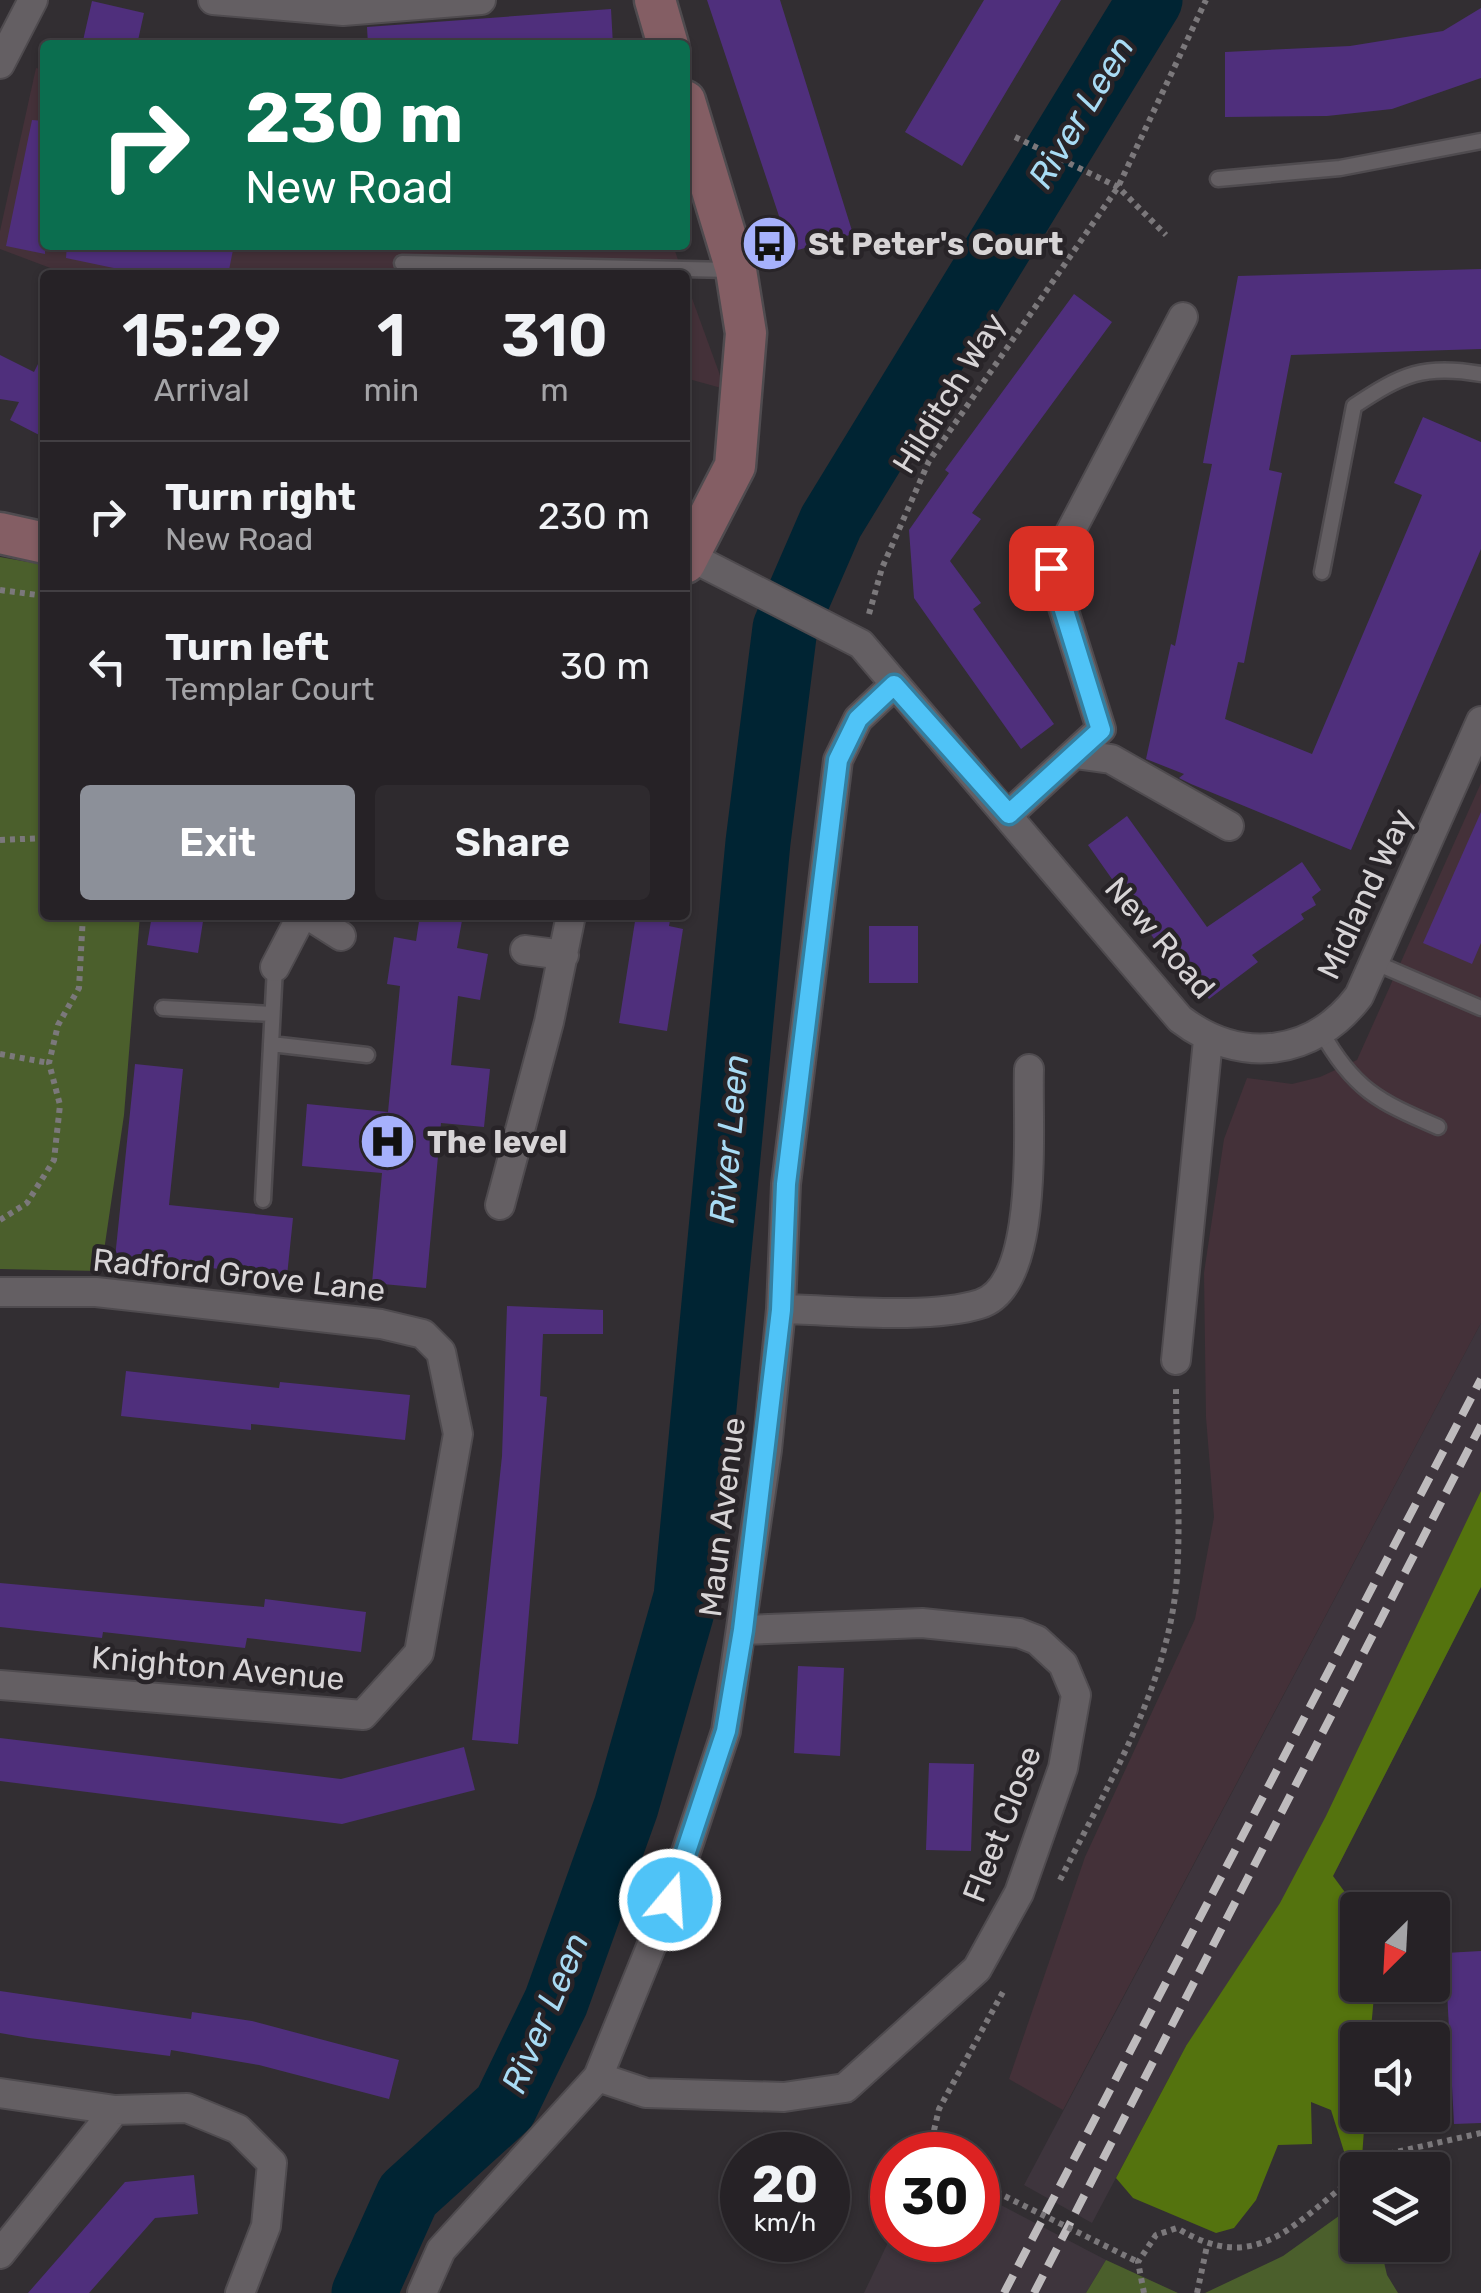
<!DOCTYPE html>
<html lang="en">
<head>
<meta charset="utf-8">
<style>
  :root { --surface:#262226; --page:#2e2a2e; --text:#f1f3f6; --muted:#a4a4a7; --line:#423f43; --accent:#8c9099 }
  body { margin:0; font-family:Rubik,sans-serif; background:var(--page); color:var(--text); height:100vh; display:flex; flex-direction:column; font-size:38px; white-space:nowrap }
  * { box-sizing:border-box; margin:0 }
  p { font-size:32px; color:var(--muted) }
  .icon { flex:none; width:55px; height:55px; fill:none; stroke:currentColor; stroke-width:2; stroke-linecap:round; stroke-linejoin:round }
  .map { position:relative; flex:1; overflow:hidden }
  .sheet { position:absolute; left:40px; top:270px; width:650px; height:650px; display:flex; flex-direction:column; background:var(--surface); border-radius:10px; box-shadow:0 2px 8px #0004,0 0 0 2px var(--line) }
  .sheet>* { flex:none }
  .banner { position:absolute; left:40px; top:40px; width:650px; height:210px; border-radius:10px; box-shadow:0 2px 8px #0004,0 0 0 2px var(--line); background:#0b6e4f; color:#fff; overflow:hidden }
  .needle { width:65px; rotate:204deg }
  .tools { position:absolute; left:1340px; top:1892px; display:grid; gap:20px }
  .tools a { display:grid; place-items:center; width:110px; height:110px; border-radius:10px; background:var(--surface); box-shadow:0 2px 8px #0004,0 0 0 2px var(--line); font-size:50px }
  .speed { position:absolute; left:720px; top:2132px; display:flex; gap:20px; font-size:50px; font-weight:700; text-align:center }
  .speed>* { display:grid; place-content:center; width:130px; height:130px; border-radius:50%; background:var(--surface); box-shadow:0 2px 8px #0004,0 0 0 2px var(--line); line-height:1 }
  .speed small { font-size:25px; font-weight:400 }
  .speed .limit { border:15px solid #d22; background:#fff; color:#111 }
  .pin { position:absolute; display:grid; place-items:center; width:85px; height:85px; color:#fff; margin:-42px; border-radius:20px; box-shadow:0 5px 15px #0006 }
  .me { position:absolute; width:110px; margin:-55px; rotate:18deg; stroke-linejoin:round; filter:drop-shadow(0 0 8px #0008) }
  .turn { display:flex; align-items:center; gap:35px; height:210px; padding:0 40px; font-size:45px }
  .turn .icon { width:130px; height:130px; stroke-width:2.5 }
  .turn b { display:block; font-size:70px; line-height:85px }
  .eta { display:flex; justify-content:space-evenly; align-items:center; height:170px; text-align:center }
  .eta b { font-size:60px; font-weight:600; line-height:70px }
  .action { display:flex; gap:20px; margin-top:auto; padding:20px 40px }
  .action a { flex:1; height:115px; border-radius:10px; background:var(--accent); color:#fff; font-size:40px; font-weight:600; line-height:115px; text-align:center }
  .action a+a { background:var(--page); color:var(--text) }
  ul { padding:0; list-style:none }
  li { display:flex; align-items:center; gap:30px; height:150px; padding:0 40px; border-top:2px solid var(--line) }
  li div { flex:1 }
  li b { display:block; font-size:38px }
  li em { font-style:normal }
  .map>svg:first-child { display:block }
</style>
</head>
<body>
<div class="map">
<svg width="1481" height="2293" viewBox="0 0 1481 2293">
  <rect width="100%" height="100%" fill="#322e32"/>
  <path fill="#443139" d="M 36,68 L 45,70 L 45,245 L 673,245 L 683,275 L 69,275 L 0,249 L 0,231 Z
    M 685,279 L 725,389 L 685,378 Z
    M 1481,783 L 1481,1323 L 1063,2110 L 1009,2079 L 1085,1857 L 1195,1619 L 1214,1517 L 1206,1417 L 1204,1273 L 1224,1139 L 1247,1078 L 1292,1084 L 1320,1077 L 1357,1060 Z"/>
  <path fill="#3e353d" d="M 1481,1323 L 1481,1587 L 1244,2050 L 1186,2046 L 1092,2223 L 1024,2185 Z
    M 978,2193 L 1106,2260 L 1086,2293 L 864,2293 L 892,2234 L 892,2240 L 978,2240 Z"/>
  <path fill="#4b5f2c" d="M 0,557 L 45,565 L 45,915 L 140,915 L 124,1115 L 101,1271 L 0,1269 Z
    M 1357,2203 L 1358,2245 L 1380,2245 L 1387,2275 L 1398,2293 L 1205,2293 L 1283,2256 Z
    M 1106,2260 L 1178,2293 L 1086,2293 Z"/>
  <path fill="#54730e" d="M 1481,1491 L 1481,1587 L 1333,1876 L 1358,1910 L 1358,1985 L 1375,1985 L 1370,2040 L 1358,2040 L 1358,2115 L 1365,2115 L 1362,2158 L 1347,2161 L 1331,2110 L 1311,2102 L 1312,2144 L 1278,2145 L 1256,2200 L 1234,2228 L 1216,2233 L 1133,2198 L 1116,2178 L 1186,2046 L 1280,1903 L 1326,1816 Z"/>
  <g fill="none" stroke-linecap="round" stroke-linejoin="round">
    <path stroke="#002433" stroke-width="65" d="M 364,2293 L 408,2195 L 505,2107 L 556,2002 L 626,1807 L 686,1597 L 758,842 L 785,628 L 831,522 L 1150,0"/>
  </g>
  <path fill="#4f2f7c" d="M 707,0 L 780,0 L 853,234 L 791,252 Z
    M 984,0 L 1061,0 L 962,166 L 905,132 Z
    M 92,1 L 144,13 L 137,45 L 82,45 Z
    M 1481,8 L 1481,78 L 1392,109 L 1327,116 L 1225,117 L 1225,52 L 1350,46 L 1443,31 Z
    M 611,9 L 613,45 L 368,45 L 367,27 Z
    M 32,120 L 45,121 L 45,254 L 6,246 Z
    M 67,245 L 234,245 L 228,275 L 147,275 L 66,258 Z
    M 1481,269 L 1481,349 L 1291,355 L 1269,470 L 1282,473 L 1244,663 L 1238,662 L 1225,719 L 1312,754 L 1422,495 L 1394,483 L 1423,417 L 1481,442 L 1481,549 L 1351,850 L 1191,784 L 1179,778 L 1184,774 L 1146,759 L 1171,644 L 1175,646 L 1212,464 L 1203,463 L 1238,276 Z
    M 1074,294 L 1112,322 L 972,513 L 981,519 L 950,561 L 981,603 L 973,609 L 1054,724 L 1021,749 L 914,598 L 909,530 L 949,473 L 945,470 Z
    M 45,350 L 45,438 L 10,420 L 19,402 L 0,399 L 0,355 L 34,372 Z
    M 1481,812 L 1481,943 L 1472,964 L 1423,943 Z
    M 1127,816 L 1207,927 L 1302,862 L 1321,890 L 1312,897 L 1316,905 L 1301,914 L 1304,919 L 1252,955 L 1258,962 L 1209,999 L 1162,939 L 1157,943 L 1088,845 Z
    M 152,915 L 204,915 L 198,953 L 147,945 Z
    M 420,915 L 463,915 L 457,948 L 488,954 L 480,1000 L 458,996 L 451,1065 L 490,1069 L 484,1127 L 441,1123 L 426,1288 L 372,1283 L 382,1173 L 302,1166 L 307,1104 L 388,1112 L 400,986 L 387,984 L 394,937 L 416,941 Z
    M 636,915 L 671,915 L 669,926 L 683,929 L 667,1031 L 619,1023 Z
    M 869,926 L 918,926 L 918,983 L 869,983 Z
    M 135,1064 L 183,1069 L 169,1205 L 293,1218 L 287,1276 L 115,1258 Z
    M 507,1306 L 603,1310 L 603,1334 L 543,1334 L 540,1396 L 547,1397 L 518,1744 L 472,1740 L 502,1456 Z
    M 126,1371 L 279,1388 L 280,1382 L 410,1395 L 405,1440 L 251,1424 L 251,1430 L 121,1416 Z
    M 0,1583 L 264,1607 L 265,1599 L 366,1612 L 361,1652 L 247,1638 L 245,1648 L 103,1632 L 102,1638 L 0,1627 Z
    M 798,1666 L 844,1668 L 840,1756 L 794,1753 Z
    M 0,1738 L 341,1779 L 464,1747 L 475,1790 L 342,1824 L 0,1781 Z
    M 929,1763 L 974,1764 L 971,1851 L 926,1850 Z
    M 1481,1951 L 1481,2123 L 1454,2124 L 1445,1953 Z
    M 0,1991 L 191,2019 L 192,2012 L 252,2021 L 399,2060 L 389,2099 L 259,2065 L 171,2050 L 170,2056 L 29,2038 L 0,2033 Z
    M 194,2175 L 198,2214 L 155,2218 L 89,2293 L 28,2293 L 125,2182 Z"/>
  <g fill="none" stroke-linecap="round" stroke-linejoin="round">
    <defs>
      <path id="lane" d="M 1218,179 L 1340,168 L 1481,141
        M 402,263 L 731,270
        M 1322,572 L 1354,406 C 1402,374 1424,364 1481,374
        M 1376,963 L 1481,1008
        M 163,1008 L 272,1014
        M 1321,1031 C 1353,1089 1379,1102 1438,1127
        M 271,1044 L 367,1055
        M 263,1200 L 275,967"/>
      <path id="street" d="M 213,0 L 343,11 L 481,0
        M 0,64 L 33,0
        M 689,556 L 861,644 L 1180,1019 C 1240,1065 1313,1057 1359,996 L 1481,721
        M 1075,754 L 1111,759 L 1229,826
        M 1009,814 L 1101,729 L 1051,569 L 1183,317
        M 308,915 L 341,936
        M 525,950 L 564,955
        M 275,967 L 302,915
        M 500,1205 L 549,1022 L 571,915
        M 0,1292 L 96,1292 L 381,1324 L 423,1334 L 441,1352 L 458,1434 L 419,1653 L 363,1715 L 0,1685
        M 781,1309 C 836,1310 929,1320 980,1304 C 1041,1285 1027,1123 1029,1069
        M 1176,1360 L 1208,1040
        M 598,2077 L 646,2093 L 784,2097 L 845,2088 L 977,1969 L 1019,1893 L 1063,1768 L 1076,1695 L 1063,1664 L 1037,1640 L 1019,1633 L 922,1623 L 743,1630
        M 0,2093 L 115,2110 L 187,2108 L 238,2129 L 272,2163 L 266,2226 L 240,2293
        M 0,2254 L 115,2110
        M 422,2293 L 441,2250 L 598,2077 L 670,1900 L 726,1731 L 767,1450 L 781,1309 L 786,1184 L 838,760 L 858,719 L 894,685"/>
      <path id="secondary" d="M 655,0 L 668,45
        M 685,101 L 736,270 L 746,333 L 735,466 L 685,563
        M 0,533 L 45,543"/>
    </defs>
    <use href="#lane" stroke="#4f4b4f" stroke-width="19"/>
    <use href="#street" stroke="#4f4b4f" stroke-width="32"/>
    <use href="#secondary" stroke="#4f4b4f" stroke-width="45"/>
    <path stroke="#7b787b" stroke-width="6" stroke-dasharray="5 5" stroke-linecap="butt" d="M 1015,137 L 1118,187 L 1166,235
      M 0,590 L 45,596
      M 869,614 L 882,568 L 929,461 L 1118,187 L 1206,0
      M 0,840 L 45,838
      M 0,1054 L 49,1063
      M 0,1220 L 27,1203 L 54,1160 L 60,1105 L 49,1063 L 58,1025 L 79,988 L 83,915
      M 1060,1880 C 1107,1786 1169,1685 1177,1577 C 1181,1514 1176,1449 1176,1387
      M 943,2155 L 931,2143 L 939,2109 L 1004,1990
      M 1364,2170 L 1383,2155 L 1481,2133
      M 1144,2293 L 1138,2262 L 1156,2235 L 1177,2228 C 1258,2278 1295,2221 1358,2175
      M 1197,2293 L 1207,2246"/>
    <use href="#lane" stroke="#645f63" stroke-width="14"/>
    <use href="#street" stroke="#645f63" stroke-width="28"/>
    <use href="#secondary" stroke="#845e64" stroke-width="40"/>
    <path stroke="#bebbbd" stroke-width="8" stroke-dasharray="20 10" stroke-linecap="butt" d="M 1004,2293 L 1481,1379
      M 1034,2293 L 1481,1425"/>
    <path stroke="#7b787b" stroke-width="6" stroke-dasharray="5 5" stroke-linecap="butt" d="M 978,2183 L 1138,2262"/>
  </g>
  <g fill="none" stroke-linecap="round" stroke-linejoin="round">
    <defs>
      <path id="route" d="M 670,1900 L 726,1731 L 743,1630 L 781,1310 L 786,1184 L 838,760 L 858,719 L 894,685 L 1009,814 L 1101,730 L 1051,568"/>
    </defs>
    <use href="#route" stroke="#337fa1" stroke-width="25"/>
    <use href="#route" stroke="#4fc3f7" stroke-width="18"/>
  </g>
  <defs>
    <symbol id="bus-disc" viewBox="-11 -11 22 22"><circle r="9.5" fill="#a6b1fc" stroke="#282428"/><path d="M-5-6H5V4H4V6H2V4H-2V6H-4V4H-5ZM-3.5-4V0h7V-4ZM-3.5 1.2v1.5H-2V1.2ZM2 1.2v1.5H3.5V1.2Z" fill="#111"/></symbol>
    <symbol id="hospital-disc" viewBox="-11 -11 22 22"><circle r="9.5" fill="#a6b1fc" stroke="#282428"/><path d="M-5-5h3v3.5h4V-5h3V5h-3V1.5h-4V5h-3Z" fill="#111"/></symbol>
  </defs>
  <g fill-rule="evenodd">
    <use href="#bus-disc" x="738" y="212" width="63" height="63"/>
    <use href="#hospital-disc" x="356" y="1110" width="63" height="63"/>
  </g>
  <g text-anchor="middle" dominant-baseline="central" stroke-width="9" stroke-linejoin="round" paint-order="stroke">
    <g font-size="32" font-weight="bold" fill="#d7d4d6" stroke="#282428" text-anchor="start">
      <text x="808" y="244">St Peter's Court</text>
      <text x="427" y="1142">The level</text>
    </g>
    <g font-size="32" fill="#d7d4d6" stroke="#282428">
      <text transform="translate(949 393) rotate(-58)">Hilditch Way</text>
      <text transform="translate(1365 894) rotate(-65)">Midland Way</text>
      <text transform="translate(1160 938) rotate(49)">New Road</text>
      <text transform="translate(239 1275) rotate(6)">Radford Grove Lane</text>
      <text transform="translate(722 1517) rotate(-83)">Maun Avenue</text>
      <text transform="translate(218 1668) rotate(5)">Knighton Avenue</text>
      <text transform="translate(1002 1824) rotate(-69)">Fleet Close</text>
    </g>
    <g font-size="35" font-style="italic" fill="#a8dbf4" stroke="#282428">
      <text transform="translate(1081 112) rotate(-59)">River Leen</text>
      <text transform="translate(729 1139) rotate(-85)">River Leen</text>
      <text transform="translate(545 2013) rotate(-67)">River Leen</text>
    </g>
  </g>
</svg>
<div class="tools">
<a><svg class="needle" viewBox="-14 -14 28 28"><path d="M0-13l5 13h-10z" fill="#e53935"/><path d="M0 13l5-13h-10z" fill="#a4a4a7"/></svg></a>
<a><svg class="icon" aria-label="sound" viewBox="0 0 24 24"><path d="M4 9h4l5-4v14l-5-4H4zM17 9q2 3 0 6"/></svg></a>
<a><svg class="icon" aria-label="layers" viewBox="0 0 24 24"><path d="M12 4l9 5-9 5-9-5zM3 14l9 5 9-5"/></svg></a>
</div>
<div class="speed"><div>20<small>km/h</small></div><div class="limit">30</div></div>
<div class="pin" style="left:1051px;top:568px;background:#d93025"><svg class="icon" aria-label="arrive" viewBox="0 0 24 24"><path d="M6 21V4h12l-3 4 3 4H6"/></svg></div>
<svg class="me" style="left:670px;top:1900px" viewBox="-20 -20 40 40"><circle r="17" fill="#4fc3f7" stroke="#fff" stroke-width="3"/><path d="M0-11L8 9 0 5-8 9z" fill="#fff"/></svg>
<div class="banner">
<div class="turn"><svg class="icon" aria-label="right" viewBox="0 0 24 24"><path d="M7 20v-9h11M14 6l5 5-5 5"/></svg><div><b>230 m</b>New Road</div></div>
</div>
<section class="sheet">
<div class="eta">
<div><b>15:29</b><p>Arrival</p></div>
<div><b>1</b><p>min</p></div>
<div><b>310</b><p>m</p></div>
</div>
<ul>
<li><svg class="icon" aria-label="right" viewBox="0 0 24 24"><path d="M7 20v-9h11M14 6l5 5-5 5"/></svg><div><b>Turn right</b><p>New Road</p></div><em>230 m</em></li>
<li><svg class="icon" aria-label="left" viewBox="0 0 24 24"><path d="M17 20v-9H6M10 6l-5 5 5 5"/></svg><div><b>Turn left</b><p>Templar Court</p></div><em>30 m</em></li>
</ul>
<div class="action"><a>Exit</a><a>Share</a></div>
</section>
</div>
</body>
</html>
